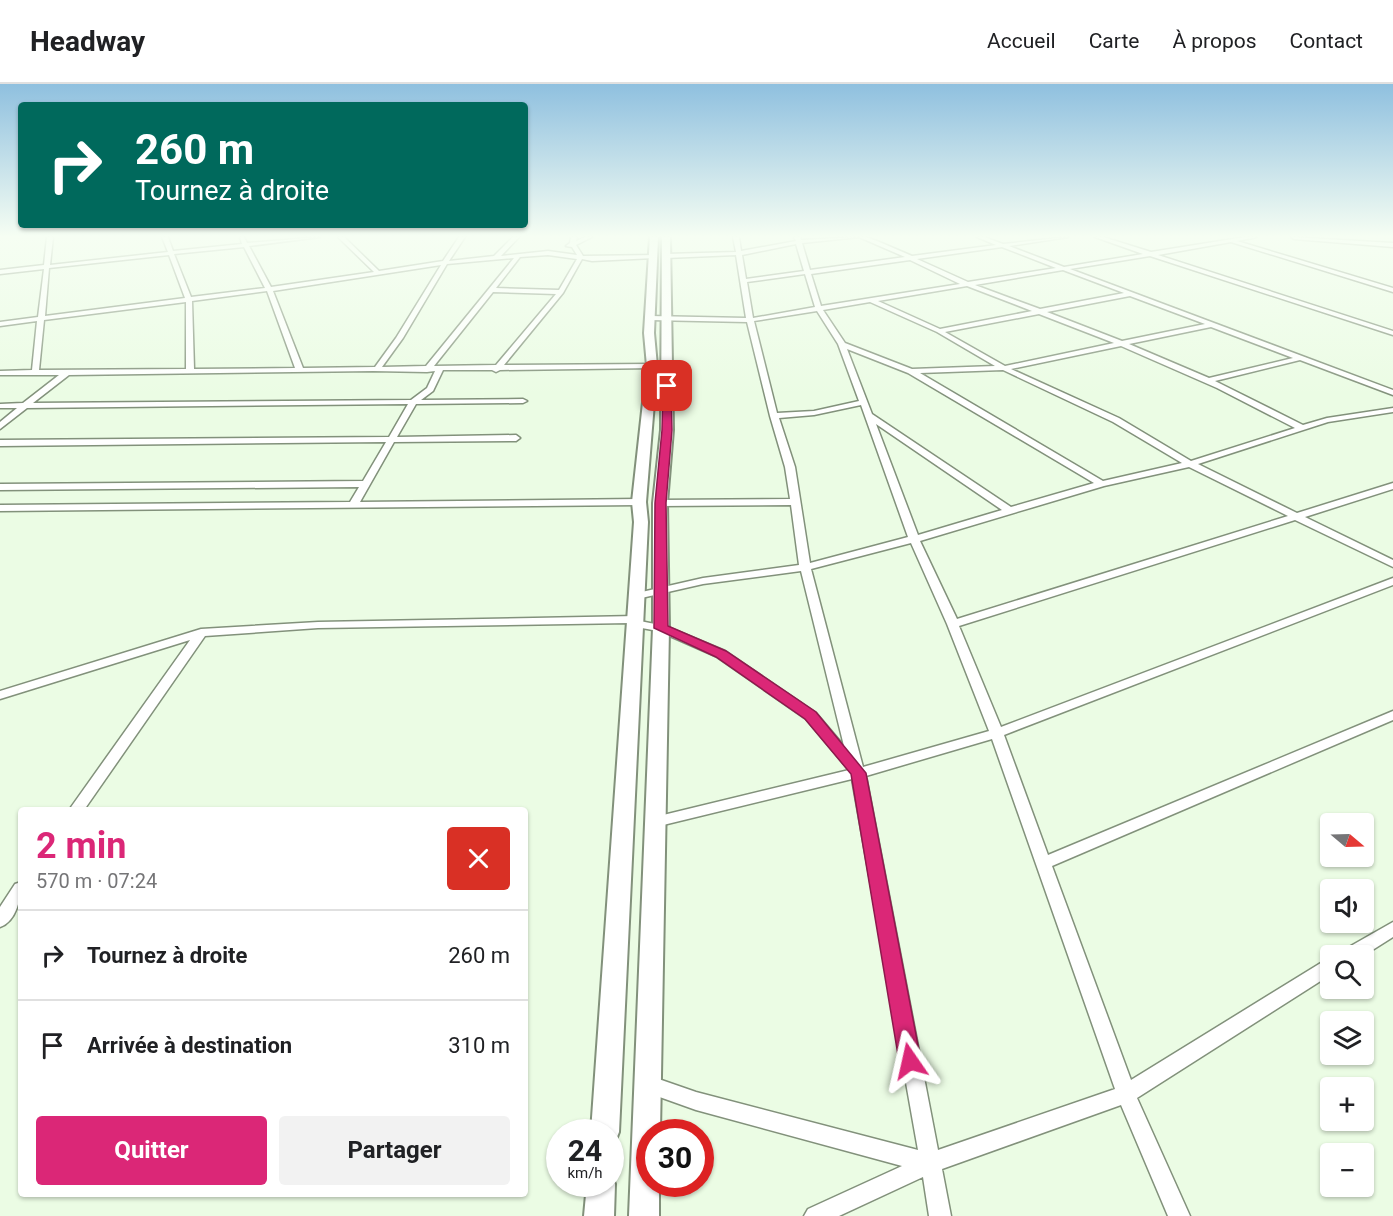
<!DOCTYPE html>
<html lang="fr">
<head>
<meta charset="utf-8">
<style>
  :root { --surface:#fff; --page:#f2f2f2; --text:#202124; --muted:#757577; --line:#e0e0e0; --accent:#db2777 }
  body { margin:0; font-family:Roboto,sans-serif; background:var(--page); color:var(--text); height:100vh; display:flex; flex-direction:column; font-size:22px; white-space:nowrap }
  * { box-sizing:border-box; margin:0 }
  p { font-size:20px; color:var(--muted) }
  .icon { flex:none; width:33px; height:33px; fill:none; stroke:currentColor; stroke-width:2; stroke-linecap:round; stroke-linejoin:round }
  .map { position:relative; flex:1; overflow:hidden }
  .sheet { position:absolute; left:18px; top:723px; width:510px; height:390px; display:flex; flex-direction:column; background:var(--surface); border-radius:6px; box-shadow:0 2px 4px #0004 }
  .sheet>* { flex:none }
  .top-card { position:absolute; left:18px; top:18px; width:510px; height:126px; border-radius:6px; box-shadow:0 2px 4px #0004; background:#00695c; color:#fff; overflow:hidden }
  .needle { width:39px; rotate:109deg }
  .buttons { position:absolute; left:1320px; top:729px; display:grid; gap:12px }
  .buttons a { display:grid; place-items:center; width:54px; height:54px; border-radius:6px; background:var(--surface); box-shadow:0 2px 4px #0004; font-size:30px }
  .speed { position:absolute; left:546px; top:1035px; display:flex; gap:12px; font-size:30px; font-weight:700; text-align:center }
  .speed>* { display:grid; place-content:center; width:78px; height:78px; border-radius:50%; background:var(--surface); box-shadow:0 2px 4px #0004; line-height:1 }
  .speed small { font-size:15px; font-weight:400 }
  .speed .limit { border:9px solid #d22; background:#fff; color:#111 }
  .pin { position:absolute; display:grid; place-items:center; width:51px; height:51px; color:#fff; margin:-26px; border-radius:12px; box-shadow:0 3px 9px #0006 }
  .me { position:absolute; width:66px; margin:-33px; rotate:349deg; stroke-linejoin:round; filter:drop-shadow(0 0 4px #0008) }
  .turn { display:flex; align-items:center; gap:21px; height:126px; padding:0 18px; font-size:27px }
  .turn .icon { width:78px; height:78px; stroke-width:2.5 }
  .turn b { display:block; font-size:42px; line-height:51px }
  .round { display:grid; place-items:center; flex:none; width:63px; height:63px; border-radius:6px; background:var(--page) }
  .head { display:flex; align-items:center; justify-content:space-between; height:102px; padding:0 18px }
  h1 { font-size:36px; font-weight:700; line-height:45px; color:var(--accent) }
  .primary-button { display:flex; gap:12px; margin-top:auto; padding:12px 18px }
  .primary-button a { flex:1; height:69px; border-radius:6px; background:var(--accent); color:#fff; font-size:24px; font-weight:700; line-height:69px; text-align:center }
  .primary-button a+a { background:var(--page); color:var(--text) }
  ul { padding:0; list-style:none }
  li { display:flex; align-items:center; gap:18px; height:90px; padding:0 18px; border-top:2px solid var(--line) }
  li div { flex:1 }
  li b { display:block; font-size:22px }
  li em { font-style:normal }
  header { display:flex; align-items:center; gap:36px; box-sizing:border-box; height:84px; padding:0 30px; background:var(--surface); border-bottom:2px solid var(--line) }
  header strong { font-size:28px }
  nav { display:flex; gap:33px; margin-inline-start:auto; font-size:21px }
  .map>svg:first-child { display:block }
</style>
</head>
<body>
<header>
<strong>Headway</strong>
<nav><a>Accueil</a><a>Carte</a><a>À propos</a><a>Contact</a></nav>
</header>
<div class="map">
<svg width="1393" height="1132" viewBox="0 0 1393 1132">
  <rect width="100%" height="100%" fill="#ebfce4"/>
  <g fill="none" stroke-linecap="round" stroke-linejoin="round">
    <defs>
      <path id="street" d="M 47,153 L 53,153 L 50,181 L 168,168 L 162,153 L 168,153 L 173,167 L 242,160 L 240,153 L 244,153 L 247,159 L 320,153 L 249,162 L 271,203 L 374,188 L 338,153 L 344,153 L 379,187 L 443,177 L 459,153 L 465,153 L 449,177 L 494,172 L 513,153 L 519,153 L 501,172 L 548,167 L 577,171 L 572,163 L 566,162 L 570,159 L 571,153 L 577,153 L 576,157 L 585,153 L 592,153 L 576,161 L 583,172 L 656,171 L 654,174 L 592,177 L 582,175 L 563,209 L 504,281 L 652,280 L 655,280 L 655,284 L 500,286 L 496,288 L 492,286 L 443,286 L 433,307 L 421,316 L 523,315 L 527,317 L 523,319 L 416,320 L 397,353 L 516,351 L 520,354 L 516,357 L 394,358 L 360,418 L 639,415 L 644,418 L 639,421 L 0,427 L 0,421 L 350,418 L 359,403 L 0,406 L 0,400 L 363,397 L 386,358 L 0,362 L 0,356 L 389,353 L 408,320 L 27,324 L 0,345 L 0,338 L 17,324 L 0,324 L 0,320 L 23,319 L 59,291 L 0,291 L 0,287 L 32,286 L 37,237 L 0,242 L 0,238 L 38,233 L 44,185 L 0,190 L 0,186 L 44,181 ZM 244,163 L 265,204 L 191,213 L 174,170 ZM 169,171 L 185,214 L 45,232 L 49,184 ZM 548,171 L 577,175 L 559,206 L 496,204 L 520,173 ZM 514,174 L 426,282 L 382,283 L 403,254 L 447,180 ZM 441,181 L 396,254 L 375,283 L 303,284 L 273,207 ZM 267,207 L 295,284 L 194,285 L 192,217 ZM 493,208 L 556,210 L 496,281 L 434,282 ZM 186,218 L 186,285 L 39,286 L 44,236 ZM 373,287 L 427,288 L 435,287 L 427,304 L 411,316 L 33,319 L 69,291 Z
        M 733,153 L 739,153 L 741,167 L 796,157 L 794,153 L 800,153 L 801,156 L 859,153 L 802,159 L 810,186 L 905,173 L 859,153 L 866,153 L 877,157 L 912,172 L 996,161 L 977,153 L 984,153 L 1003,160 L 1068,153 L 1009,162 L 1064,183 L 1143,170 L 1095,153 L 1103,153 L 1151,168 L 1245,153 L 1257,153 L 1237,157 L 1393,204 L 1393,208 L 1231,158 L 1158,171 L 1393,247 L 1393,251 L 1150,172 L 1070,185 L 1393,306 L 1393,311 L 1300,276 L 1215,297 L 1303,341 L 1327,334 L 1393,324 L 1393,328 L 1328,338 L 1198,380 L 1297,429 L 1393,399 L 1393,405 L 1305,433 L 1393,476 L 1393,483 L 1295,436 L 959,542 L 1001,643 L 1393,494 L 1393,501 L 1004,651 L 1048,771 L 1393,627 L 1393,636 L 1052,782 L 1131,996 L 1324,877 L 1330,875 L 1330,891 L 1137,1014 L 1190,1132 L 1168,1132 L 1121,1021 L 942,1085 L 951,1132 L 929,1132 L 923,1093 L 839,1132 L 804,1132 L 808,1125 L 902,1082 L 696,1026 L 640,1006 L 637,1000 L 640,994 L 647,991 L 696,1008 L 918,1066 L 852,695 L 655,743 L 650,742 L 648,738 L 650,734 L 655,733 L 849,686 L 806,635 L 717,573 L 658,547 L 631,542 L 630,539 L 318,544 L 205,552 L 84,726 L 69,726 L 190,556 L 0,615 L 0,607 L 201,545 L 318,538 L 636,532 L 640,533 L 642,535 L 640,537 L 665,542 L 725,567 L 816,629 L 844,662 L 801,487 L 703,500 L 637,515 L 631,512 L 633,510 L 703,494 L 799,481 L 791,421 L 660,422 L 655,419 L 660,416 L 790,415 L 785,383 L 770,332 L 747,238 L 650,236 L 647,234 L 650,232 L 746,234 L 736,171 L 666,174 L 663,172 L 666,170 L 736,168 ZM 796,160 L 804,187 L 746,195 L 742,171 ZM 1002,163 L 1056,184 L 968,198 L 917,175 ZM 910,176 L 960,200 L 821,222 L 811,190 ZM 1063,186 L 1124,209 L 1040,225 L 975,201 ZM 805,190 L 815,223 L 753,234 L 747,198 ZM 967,202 L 1032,227 L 940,245 L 878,217 ZM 1130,212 L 1205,240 L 1122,257 L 1047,228 ZM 870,218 L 937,248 L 995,282 L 912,285 L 845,259 L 823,226 ZM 817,227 L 838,260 L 859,317 L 814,327 L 777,329 L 754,237 ZM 1039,230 L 1114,259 L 1005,282 L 945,248 ZM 1211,243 L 1293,274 L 1209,294 L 1129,260 ZM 1121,262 L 1217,304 L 1295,344 L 1191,377 L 1119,334 L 1011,285 ZM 847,265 L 908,289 L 1094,399 L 1011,423 L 872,330 ZM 1003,286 L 1113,338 L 1182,379 L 1103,397 L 920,289 ZM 861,321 L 908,453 L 810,479 L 795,383 L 779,334 L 814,331 ZM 876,340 L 1002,426 L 918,451 ZM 1189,383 L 1288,432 L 957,535 L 920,457 L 1104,402 ZM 911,459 L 947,540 L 989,647 L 863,683 L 811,485 ZM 992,655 L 1115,1005 L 938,1066 L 866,692 Z
        M 1291,153 L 1393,159 L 1393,163 L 1294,155 Z
        M 21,798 C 21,813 17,837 0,843 L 0,823 L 15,800 Z
        M 1393,838 L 1393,853 L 1363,872 L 1340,872 L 1342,867 Z"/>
      <path id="secondary" d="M 650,153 L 658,153 L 654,249 L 657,282 L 646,418 L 648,438 L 619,1048 L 615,1058 L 610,1059 L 610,1048 L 591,1048 L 634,438 L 632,418 L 647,282 L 644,249 Z
        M 662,153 L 670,153 L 673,346 L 667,419 L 669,544 L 660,1048 L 650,1048 L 650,1100 L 659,1100 L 659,1132 L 629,1132 L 653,544 L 653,419 L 661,346 Z
        M 611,1090 L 615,1100 L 614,1132 L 584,1132 L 587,1100 L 610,1100 Z"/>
    </defs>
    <use href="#street" stroke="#82917b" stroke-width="3"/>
    <use href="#secondary" stroke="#82917b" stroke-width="4"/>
    <use href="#street" fill="#fff" fill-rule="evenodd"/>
    <use href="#secondary" fill="#fff" fill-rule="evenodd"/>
  </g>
  <linearGradient id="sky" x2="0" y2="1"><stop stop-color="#8fc0df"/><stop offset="0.49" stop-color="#f6fef3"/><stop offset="1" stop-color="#f6fef3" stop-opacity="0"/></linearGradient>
  <rect width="1393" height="311" fill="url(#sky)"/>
  <path fill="#db2777" stroke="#8e194d" stroke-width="1.5" d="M 667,299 L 671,302 L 672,346 L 666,419 L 668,542 L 726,567 L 816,628 L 866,689 L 921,977 L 918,984 L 910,987 L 903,984 L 899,977 L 851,690 L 805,635 L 716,573 L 654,544 L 655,419 L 662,346 L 663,302 Z"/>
</svg>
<div class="buttons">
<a><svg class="needle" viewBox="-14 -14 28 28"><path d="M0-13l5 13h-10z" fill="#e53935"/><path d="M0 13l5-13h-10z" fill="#757577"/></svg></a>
<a><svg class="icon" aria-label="sound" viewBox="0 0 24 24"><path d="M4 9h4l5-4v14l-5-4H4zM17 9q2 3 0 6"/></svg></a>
<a><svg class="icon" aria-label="search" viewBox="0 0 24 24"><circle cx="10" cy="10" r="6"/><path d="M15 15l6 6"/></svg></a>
<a><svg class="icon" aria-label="layers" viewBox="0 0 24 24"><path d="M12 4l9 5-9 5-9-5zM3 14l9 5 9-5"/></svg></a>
<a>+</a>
<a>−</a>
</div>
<div class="speed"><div>24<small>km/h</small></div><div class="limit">30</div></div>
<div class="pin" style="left:667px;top:302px;background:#d93025"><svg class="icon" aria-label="arrive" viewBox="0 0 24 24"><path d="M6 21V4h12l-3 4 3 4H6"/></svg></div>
<svg class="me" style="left:910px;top:977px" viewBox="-20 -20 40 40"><path d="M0-17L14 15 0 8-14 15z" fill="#db2777" stroke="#fff" stroke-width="4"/></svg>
<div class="top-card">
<div class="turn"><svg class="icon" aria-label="right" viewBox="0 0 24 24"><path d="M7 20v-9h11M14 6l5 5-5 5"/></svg><div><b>260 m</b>Tournez à droite</div></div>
</div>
<section class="sheet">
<div class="head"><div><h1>2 min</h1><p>570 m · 07:24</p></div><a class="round" style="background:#d93025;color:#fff"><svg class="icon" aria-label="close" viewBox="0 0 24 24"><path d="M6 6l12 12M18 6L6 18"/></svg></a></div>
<ul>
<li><svg class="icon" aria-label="right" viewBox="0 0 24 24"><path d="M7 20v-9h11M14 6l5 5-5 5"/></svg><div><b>Tournez à droite</b></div><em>260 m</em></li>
<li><svg class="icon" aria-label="arrive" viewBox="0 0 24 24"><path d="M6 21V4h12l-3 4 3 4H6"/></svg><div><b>Arrivée à destination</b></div><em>310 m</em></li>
</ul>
<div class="primary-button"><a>Quitter</a><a>Partager</a></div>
</section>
</div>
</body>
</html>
